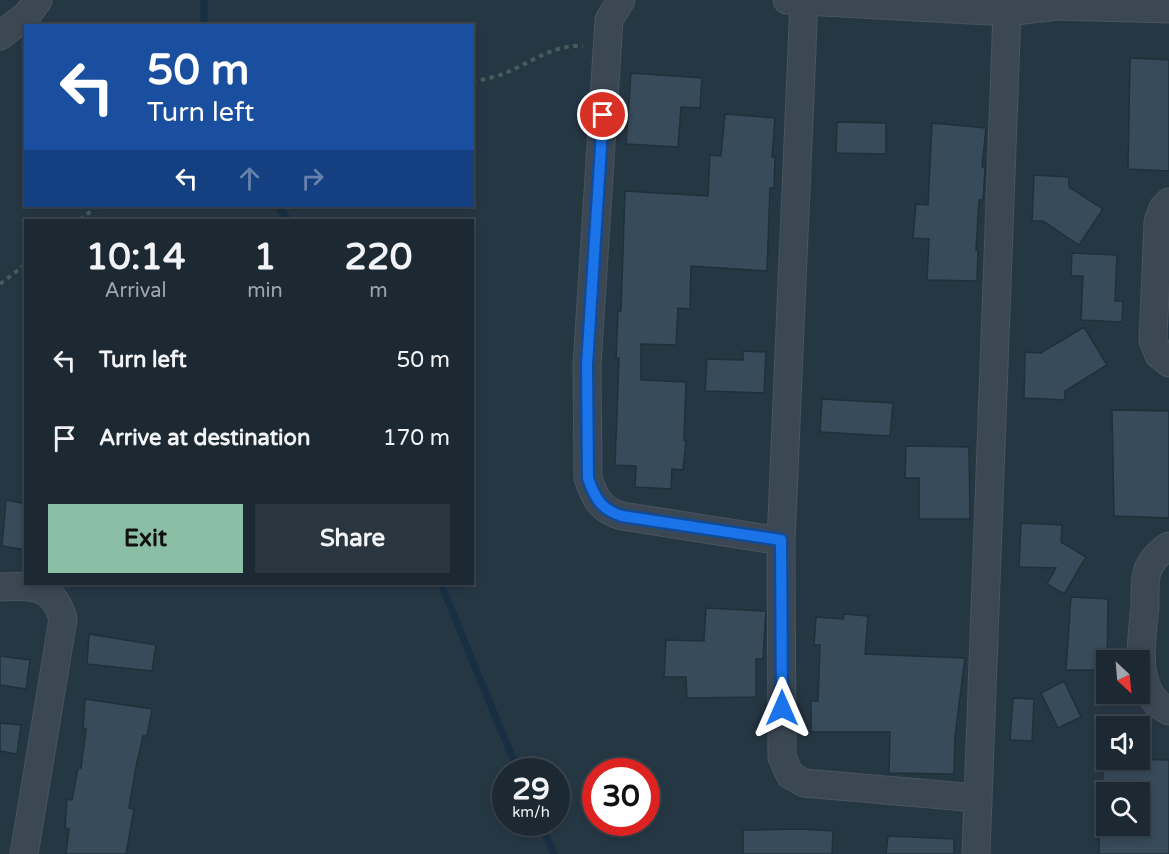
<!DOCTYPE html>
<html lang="en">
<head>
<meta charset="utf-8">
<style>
  :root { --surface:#1c2933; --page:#29353f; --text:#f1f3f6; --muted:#a0a6ac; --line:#3a454e; --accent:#8abfa5 }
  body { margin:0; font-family:"Varela Round",sans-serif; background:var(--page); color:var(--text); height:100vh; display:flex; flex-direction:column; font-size:22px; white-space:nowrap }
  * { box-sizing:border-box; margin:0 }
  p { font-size:20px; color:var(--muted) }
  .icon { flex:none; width:33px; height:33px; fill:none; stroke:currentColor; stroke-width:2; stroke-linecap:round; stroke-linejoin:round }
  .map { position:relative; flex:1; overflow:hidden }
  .details { position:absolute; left:24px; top:219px; width:450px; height:366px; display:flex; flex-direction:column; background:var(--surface); border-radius:0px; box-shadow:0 3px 9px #0003,0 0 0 2px var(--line) }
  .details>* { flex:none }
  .top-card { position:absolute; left:24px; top:24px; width:450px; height:183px; border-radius:0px; box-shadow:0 3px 9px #0003,0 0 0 2px var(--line); background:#1a4fa0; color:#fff; overflow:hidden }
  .needle { width:39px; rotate:154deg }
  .buttons { position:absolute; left:1096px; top:650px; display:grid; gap:12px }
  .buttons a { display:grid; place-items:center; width:54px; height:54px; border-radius:0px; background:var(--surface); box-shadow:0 3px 9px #0003,0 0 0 2px var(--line); font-size:30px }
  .speed { position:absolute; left:492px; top:758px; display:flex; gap:12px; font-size:30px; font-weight:700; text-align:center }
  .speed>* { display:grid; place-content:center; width:78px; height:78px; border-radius:50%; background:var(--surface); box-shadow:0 3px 9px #0003,0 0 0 2px var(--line); line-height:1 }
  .speed small { font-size:15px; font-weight:400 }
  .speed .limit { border:9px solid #d22; background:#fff; color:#111 }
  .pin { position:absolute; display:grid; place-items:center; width:51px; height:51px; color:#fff; margin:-26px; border:3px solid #fff; border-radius:50%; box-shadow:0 2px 6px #0007 }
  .me { position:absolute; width:66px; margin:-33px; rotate:0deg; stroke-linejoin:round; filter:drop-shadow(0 0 4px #0008) }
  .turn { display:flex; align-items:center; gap:21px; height:126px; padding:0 24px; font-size:27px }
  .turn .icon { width:78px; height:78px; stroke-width:2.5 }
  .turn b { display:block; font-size:42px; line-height:51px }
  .lanes { display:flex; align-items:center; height:57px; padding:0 24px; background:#0003; justify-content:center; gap:30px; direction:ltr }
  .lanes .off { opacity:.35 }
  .eta { display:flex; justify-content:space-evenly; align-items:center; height:102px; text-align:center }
  .eta b { font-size:36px; font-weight:700; line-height:42px }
  .action { display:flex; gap:12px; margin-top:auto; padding:12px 24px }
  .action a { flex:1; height:69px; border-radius:0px; background:var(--accent); color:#111; font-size:24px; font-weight:700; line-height:69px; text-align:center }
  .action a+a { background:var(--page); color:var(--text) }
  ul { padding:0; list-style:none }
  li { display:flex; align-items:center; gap:18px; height:78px; padding:0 24px }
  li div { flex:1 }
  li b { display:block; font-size:22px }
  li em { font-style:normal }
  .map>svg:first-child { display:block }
</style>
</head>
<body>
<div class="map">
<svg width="1169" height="854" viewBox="0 0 1169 854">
  <rect width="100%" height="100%" fill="#263744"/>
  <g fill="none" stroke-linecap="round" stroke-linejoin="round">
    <path stroke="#182f43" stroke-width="7" d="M 204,26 L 204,0
      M 277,206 L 289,220
      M 441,584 L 518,771
      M 540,822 L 554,854"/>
  </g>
  <path fill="#384b5a" stroke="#212f3b" stroke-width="1.5" fill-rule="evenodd" d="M 1130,58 L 1169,60 L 1169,171 L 1128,169 Z
    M 631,73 L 702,78 L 700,108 L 681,107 L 678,147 L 626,144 Z
    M 725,114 L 775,118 L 772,157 L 775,157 L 774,188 L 770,188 L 767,271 L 691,266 L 690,309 L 678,308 L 676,345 L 641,344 L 641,380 L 686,382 L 684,440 L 686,441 L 683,470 L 672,469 L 671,489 L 635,487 L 636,466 L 615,465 L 619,358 L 616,358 L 618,311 L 621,311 L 625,191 L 708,196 L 710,155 L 721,156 Z
    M 837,122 L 886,123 L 886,154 L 836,153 Z
    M 932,123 L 986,128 L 982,167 L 985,167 L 983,200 L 979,200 L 976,250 L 978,250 L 977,281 L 927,280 L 929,239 L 913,238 L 916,204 L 928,205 Z
    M 1034,175 L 1069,177 L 1069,187 L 1103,209 L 1079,245 L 1043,221 L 1032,221 Z
    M 1072,253 L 1117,255 L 1115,301 L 1123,301 L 1122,322 L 1081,320 L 1083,276 L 1071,276 Z
    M 1084,327 L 1107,365 L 1065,391 L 1065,400 L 1024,398 L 1025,352 L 1041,353 Z
    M 743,351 L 766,352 L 764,393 L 705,391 L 707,359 L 743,360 Z
    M 822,399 L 893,403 L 890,436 L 820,432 Z
    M 1112,410 L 1169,411 L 1169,518 L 1114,516 Z
    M 906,446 L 969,447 L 970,519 L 919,519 L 919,478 L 905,478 Z
    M 6,500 L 26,504 L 26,550 L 2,546 Z
    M 1021,523 L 1062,525 L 1061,542 L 1086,557 L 1064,594 L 1047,584 L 1056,568 L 1019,567 Z
    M 1071,597 L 1108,599 L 1107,670 L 1066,670 Z
    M 706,608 L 766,611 L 763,659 L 756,659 L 756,697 L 687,698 L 686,677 L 664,677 L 666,640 L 704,641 Z
    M 844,614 L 868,616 L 865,654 L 965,658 L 955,736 L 954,774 L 889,773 L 890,732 L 811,732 L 811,701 L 818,701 L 820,645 L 814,645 L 816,617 L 843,619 Z
    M 89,634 L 156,645 L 152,671 L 87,664 Z
    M 0,656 L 30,660 L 26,689 L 0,685 Z
    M 1064,681 L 1081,717 L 1058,728 L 1041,693 Z
    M 1013,698 L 1034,699 L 1032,741 L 1010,740 Z
    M 85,699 L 152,709 L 147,736 L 143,736 L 136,767 L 129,808 L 134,809 L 126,854 L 66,854 L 69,829 L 65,828 L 67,799 L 72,800 L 78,768 L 81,768 L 86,729 L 83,729 Z
    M 0,723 L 21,725 L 17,754 L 0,751 Z
    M 1103,758 L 1169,760 L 1169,854 L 1099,854 L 1099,823 L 1102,823 ZM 1107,792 L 1140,792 L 1140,825 L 1107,825 Z
    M 801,829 L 833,831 L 832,854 L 743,854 L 743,830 Z
    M 888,836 L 954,839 L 954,854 L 886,854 Z"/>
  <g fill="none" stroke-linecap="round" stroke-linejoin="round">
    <defs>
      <path id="minor" d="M 621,0 L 609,20 L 587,365 L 588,478 C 595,499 601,510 622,516 L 781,541
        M 787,0 L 1007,12 L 1057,6 L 1169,9
        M 804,1 L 781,541 L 782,757 L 790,775 L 804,783 L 977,798
        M 0,36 L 28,14 L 38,0
        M 1169,202 L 1163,208 L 1158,222 L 1153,340 L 1159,355 L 1169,363
        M 1169,546 C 1159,552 1153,558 1148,569 C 1144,579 1145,595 1145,606 C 1142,638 1131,694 1169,711
        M 0,587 C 31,586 53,583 63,619 L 24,854
        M 976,854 L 1007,12"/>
    </defs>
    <use href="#minor" stroke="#485460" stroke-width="29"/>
    <path stroke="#425d5b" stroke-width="4" stroke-dasharray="4.5 4.5" stroke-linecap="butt" d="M 472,82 C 481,80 491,78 500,75 C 528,65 552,44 583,46
      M 80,220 L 97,206
      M 0,284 L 26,264"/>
    <use href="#minor" stroke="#3b4854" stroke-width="27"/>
  </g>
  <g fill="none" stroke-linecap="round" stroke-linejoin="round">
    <defs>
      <path id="route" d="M 603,115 L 587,365 L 588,478 C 595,499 602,510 622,516 L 781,540 L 782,708"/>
    </defs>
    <use href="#route" stroke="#114b97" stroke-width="15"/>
    <use href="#route" stroke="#1a73e8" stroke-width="10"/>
  </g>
</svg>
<div class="buttons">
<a><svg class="needle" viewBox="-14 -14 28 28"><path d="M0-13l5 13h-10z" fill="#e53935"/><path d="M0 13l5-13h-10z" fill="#a0a6ac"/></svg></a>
<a><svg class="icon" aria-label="sound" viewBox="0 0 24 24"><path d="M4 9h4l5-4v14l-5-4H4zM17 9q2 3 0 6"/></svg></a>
<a><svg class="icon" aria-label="search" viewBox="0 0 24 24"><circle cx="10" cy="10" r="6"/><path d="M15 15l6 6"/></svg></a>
</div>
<div class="speed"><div>29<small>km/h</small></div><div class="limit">30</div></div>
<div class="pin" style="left:603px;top:115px;background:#d93025"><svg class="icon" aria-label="arrive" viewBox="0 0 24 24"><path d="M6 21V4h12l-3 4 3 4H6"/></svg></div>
<svg class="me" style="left:782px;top:708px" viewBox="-20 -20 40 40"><path d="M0-17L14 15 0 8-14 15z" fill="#1a73e8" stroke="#fff" stroke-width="4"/></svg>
<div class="top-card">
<div class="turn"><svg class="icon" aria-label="left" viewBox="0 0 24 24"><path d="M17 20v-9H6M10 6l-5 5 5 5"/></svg><div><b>50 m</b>Turn left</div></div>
<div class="lanes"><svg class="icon" aria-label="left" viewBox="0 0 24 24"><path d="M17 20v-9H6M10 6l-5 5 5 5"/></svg><svg class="icon off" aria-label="ahead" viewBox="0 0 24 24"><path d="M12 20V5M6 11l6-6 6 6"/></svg><svg class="icon off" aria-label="right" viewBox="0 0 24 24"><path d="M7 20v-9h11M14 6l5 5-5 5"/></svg></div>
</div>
<section class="details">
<div class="eta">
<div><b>10:14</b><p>Arrival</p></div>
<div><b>1</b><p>min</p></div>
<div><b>220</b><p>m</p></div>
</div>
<ul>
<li><svg class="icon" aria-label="left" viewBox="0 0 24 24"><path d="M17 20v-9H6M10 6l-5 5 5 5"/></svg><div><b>Turn left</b></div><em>50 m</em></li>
<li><svg class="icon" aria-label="arrive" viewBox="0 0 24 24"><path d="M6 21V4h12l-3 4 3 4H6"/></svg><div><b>Arrive at destination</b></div><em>170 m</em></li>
</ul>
<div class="action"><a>Exit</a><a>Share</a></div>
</section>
</div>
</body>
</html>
